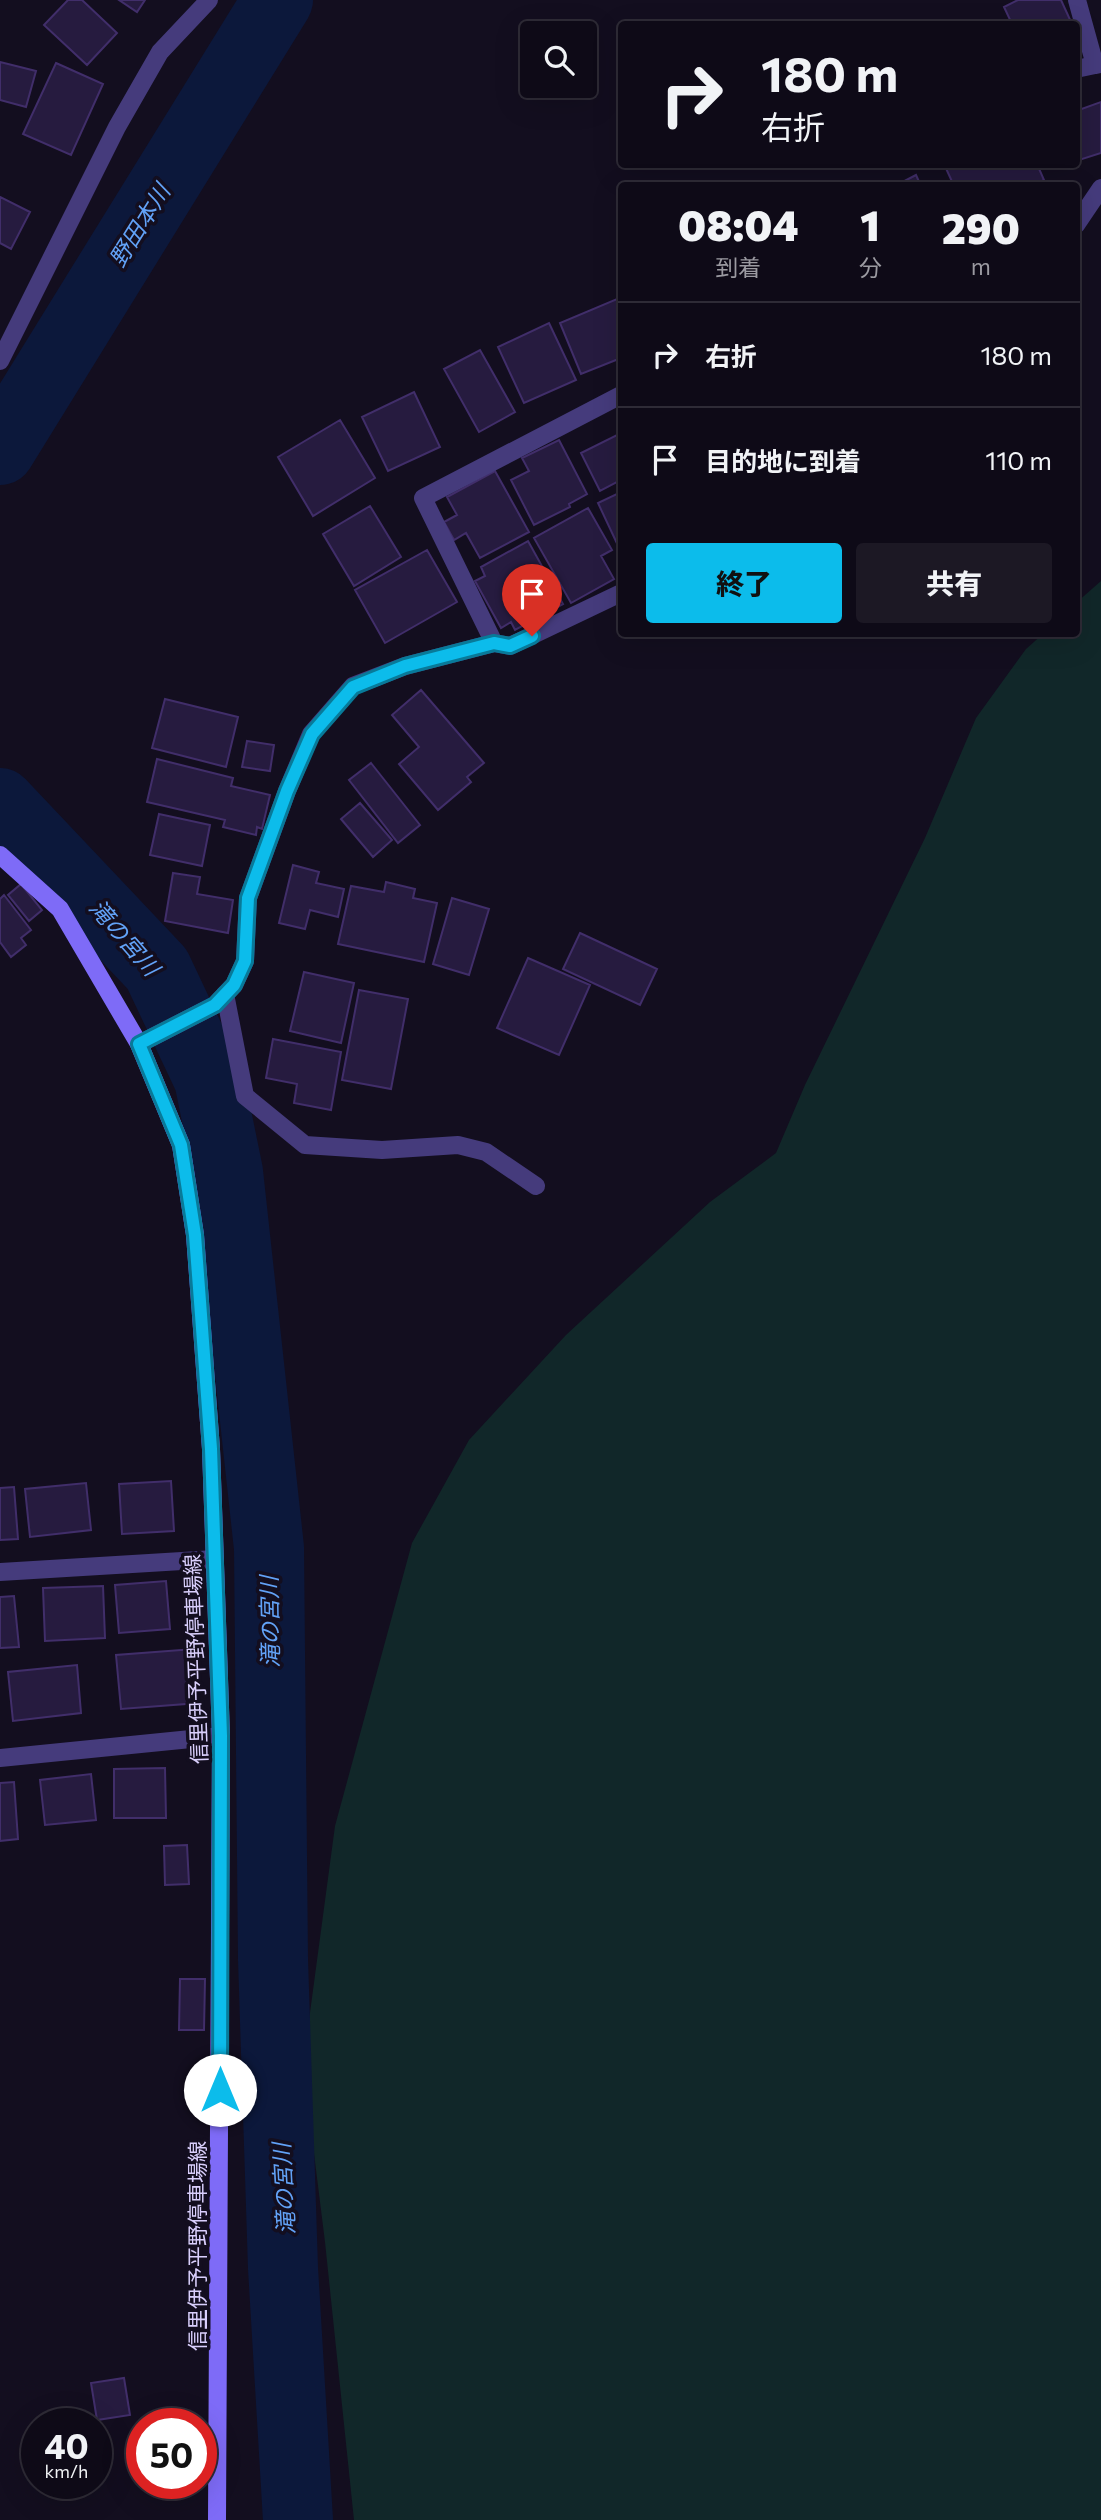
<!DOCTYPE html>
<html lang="ja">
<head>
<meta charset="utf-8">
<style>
  :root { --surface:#0e0a17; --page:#1c1824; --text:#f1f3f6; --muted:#9b9aa1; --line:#2e2b36; --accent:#0cbceb }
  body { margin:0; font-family:Commissioner,"Noto Sans JP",sans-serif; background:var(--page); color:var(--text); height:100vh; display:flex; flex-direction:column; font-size:26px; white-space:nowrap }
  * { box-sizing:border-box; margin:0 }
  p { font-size:23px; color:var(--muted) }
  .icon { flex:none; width:38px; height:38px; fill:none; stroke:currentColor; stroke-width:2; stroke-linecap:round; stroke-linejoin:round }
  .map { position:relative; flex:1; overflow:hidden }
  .panel { position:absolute; left:618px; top:182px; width:462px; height:455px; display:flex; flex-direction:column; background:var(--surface); border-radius:7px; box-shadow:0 7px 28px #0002,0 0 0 2px var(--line) }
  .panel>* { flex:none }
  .top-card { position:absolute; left:618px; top:21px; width:462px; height:147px; border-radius:7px; box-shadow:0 7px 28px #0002,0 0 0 2px var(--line); background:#0e0a17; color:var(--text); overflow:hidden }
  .fabs { position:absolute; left:520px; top:21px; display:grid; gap:14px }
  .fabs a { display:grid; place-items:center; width:77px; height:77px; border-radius:7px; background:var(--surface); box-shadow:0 7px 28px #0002,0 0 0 2px var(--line); font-size:35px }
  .speed { position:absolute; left:21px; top:2408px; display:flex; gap:14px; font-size:35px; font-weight:700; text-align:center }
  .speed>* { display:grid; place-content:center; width:91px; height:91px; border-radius:50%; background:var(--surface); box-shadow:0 7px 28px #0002,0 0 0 2px var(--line); line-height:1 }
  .speed small { font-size:18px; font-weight:400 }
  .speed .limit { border:10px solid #d22; background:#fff; color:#111 }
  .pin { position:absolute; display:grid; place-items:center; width:60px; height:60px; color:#fff; margin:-72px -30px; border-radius:50% 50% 50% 0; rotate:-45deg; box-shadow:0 0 7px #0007 }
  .pin .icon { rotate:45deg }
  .me { position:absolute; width:77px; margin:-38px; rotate:0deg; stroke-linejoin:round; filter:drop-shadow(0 0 5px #0008) }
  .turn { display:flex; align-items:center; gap:24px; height:147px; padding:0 28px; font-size:32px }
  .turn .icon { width:91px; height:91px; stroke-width:2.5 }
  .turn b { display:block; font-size:49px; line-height:60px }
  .eta { display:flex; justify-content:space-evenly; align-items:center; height:119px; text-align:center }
  .eta b { font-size:42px; font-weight:800; line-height:49px }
  .button { display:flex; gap:14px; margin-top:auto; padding:14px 28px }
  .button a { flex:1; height:80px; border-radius:7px; background:var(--accent); color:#111; font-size:28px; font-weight:800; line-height:80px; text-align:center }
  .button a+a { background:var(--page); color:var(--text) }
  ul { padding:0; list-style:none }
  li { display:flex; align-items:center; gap:21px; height:105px; padding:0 28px; border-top:2px solid var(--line) }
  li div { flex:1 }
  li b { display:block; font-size:26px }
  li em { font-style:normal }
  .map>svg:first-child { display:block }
</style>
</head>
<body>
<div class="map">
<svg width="1101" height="2520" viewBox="0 0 1101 2520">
  <rect width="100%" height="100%" fill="#130e1f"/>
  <path fill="#112729" d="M 1101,581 L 1101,2520 L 354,2520 L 325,2242 L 303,2065 L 335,1826 L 412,1543 L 469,1440 L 566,1335 L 710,1202 L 776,1153 L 805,1085 L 925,838 L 976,718 L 1026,649 L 1043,634 L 1076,634 L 1076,603 Z"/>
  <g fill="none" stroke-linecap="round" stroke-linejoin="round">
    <path stroke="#0c183b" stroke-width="70" d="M 0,450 L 278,0
      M 0,803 L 157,969 L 209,1079 L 228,1172 L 269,1548 L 273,1959 L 283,2268 L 298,2520"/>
  </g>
  <path fill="#261b3f" stroke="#412e6a" stroke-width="2" d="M 68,0 L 82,0 L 117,33 L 87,65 L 44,25 Z
    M 119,0 L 145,0 L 137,12 Z
    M 1018,0 L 1061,0 L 1072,24 L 1012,24 L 1004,7 Z
    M 0,62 L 36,71 L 26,107 L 0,100 Z
    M 56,63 L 103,84 L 71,155 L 23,134 Z
    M 1101,102 L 1101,153 L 1076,161 L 1076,111 Z
    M 944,164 L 1037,164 L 1044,180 L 1032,186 L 954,186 Z
    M 916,175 L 921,186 L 895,186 Z
    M 0,197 L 30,212 L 11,249 L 0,243 Z
    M 617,299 L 621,310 L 621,358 L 581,374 L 560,323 Z
    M 549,323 L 576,380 L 524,403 L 498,347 Z
    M 480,350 L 515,412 L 479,432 L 444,369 Z
    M 414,392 L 440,447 L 388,471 L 362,417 Z
    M 340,420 L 375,478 L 313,516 L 278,457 Z
    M 621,433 L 621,480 L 600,491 L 581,453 Z
    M 559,440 L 587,494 L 569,504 L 570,507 L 534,525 L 511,480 L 529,471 L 522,458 Z
    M 495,471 L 529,532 L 480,558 L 466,533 L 454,540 L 444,522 L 457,515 L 447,497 Z
    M 621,492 L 621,552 L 598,503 Z
    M 370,506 L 401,557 L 354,586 L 323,534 Z
    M 588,508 L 612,550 L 601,556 L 614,579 L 571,603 L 534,538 Z
    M 528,541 L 563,604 L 515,630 L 511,622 L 501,628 L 475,581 L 485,576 L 481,567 Z
    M 427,550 L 457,602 L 385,643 L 355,590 Z
    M 421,690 L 484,763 L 467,777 L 471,782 L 438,810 L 399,764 L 419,747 L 392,715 Z
    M 165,699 L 238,717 L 226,767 L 152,748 Z
    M 247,741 L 274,745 L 270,771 L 242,767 Z
    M 157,759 L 233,778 L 231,786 L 270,795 L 262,829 L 257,827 L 256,835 L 223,827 L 225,820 L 147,802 Z
    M 371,763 L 420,825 L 398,843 L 349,780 Z
    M 360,803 L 392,840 L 373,857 L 341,819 Z
    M 159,814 L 210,825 L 202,866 L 150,855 Z
    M 293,865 L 319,872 L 316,883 L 344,889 L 338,917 L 310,910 L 305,929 L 279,923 Z
    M 173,873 L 200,877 L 197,894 L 233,900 L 228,933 L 165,921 Z
    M 386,882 L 415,889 L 413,898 L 437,903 L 424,962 L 338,944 L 351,886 L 384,892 Z
    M 21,884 L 42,910 L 29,921 L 8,895 Z
    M 4,895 L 31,930 L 21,938 L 26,945 L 11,957 L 0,942 L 0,899 Z
    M 452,898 L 489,909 L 469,975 L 433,964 Z
    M 580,933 L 657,969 L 640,1005 L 563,969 Z
    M 528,958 L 590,985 L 559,1055 L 497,1028 Z
    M 304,972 L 354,983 L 341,1043 L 290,1031 Z
    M 359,990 L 408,999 L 391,1089 L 342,1080 Z
    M 273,1039 L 341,1052 L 331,1110 L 294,1103 L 297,1084 L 266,1078 Z
    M 171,1481 L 174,1531 L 122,1534 L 119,1484 Z
    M 86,1483 L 91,1530 L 30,1537 L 25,1489 Z
    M 14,1487 L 18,1539 L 0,1540 L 0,1488 Z
    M 166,1581 L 170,1629 L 119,1633 L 115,1585 Z
    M 103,1586 L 105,1638 L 45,1641 L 43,1588 Z
    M 14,1596 L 19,1647 L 0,1648 L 0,1597 Z
    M 194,1649 L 199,1703 L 121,1709 L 116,1655 Z
    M 77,1665 L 81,1713 L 13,1721 L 8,1672 Z
    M 165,1768 L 166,1818 L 114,1818 L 114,1769 Z
    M 91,1774 L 96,1820 L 45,1825 L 40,1780 Z
    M 14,1782 L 18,1839 L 0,1841 L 0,1783 Z
    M 187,1845 L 189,1884 L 165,1885 L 164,1846 Z
    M 180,1979 L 205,1979 L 204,2030 L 179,2030 Z
    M 124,2378 L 130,2415 L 97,2420 L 91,2383 Z
    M 150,2483 L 197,2483 L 197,2490 L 151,2494 Z"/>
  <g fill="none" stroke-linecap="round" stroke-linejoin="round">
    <path stroke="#453b7c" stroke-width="18" d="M 225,994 L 245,1096 L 305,1145 L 382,1150 L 458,1145 L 486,1152 L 536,1186"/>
    <path stroke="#453b7c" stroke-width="18" d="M 1077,0 L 1095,65 L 1101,64
      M 1076,69 L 1095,65
      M 1076,225 L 1101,188
      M 0,361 L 117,127 L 160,52 L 209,0
      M 494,643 L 423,498 L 621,395
      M 139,1044 L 215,1005 L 234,985 L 245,961 L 248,898 L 287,791 L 311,734 L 353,686 L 405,666 L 494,643 L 510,646 L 621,593
      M 0,1572 L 215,1559
      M 0,1758 L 221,1736"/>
    <path stroke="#7e6bf7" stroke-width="18" d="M 0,855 L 60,909 L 139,1044 L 181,1145 L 195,1235 L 211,1449 L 221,1736 L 217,2520"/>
  </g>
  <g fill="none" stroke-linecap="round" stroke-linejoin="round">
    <defs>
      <path id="route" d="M 220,2090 L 221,1736 L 211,1449 L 199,1288 L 195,1235 L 181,1145 L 139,1044 L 215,1005 L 234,985 L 245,961 L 248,898 L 287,791 L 312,734 L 353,687 L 405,666 L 494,643 L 510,646 L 532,636"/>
    </defs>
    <use href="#route" stroke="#087a99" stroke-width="18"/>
    <use href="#route" stroke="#0cbceb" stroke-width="12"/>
  </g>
  <g text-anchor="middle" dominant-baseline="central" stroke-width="7" stroke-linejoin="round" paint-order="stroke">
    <g font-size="21" fill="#d9cffc" stroke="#130e1f">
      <text transform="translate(195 1659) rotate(-92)">信里伊予平野停車場線</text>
      <text transform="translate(196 2246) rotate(-90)">信里伊予平野停車場線</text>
    </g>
    <g font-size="23" font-style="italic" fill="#62a2f7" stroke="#130e1f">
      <text transform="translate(139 225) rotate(-58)">野田本川</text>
      <text transform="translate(125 937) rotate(49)">滝の宮川</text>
      <text transform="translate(269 1622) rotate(-91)">滝の宮川</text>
      <text transform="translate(283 2189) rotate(-93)">滝の宮川</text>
    </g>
  </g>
</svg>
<div class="fabs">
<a><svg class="icon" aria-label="search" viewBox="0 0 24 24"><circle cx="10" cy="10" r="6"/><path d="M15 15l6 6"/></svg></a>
</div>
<div class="speed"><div>40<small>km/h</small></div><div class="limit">50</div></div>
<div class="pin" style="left:532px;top:636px;background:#d93025"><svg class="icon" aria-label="arrive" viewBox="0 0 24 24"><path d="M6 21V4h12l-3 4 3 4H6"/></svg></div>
<svg class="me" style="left:220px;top:2090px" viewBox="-20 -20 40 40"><circle r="19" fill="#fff"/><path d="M0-13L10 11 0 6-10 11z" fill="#0cbceb"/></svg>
<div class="top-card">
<div class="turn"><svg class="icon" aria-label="right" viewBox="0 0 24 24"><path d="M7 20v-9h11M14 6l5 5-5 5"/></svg><div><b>180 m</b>右折</div></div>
</div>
<section class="panel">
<div class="eta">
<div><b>08:04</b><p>到着</p></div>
<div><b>1</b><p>分</p></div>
<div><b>290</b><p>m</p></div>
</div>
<ul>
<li><svg class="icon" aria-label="right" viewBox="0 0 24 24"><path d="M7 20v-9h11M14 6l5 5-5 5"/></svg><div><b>右折</b></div><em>180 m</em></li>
<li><svg class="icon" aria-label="arrive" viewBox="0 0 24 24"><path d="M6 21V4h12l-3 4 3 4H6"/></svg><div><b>目的地に到着</b></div><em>110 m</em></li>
</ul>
<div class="button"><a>終了</a><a>共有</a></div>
</section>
</div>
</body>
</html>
